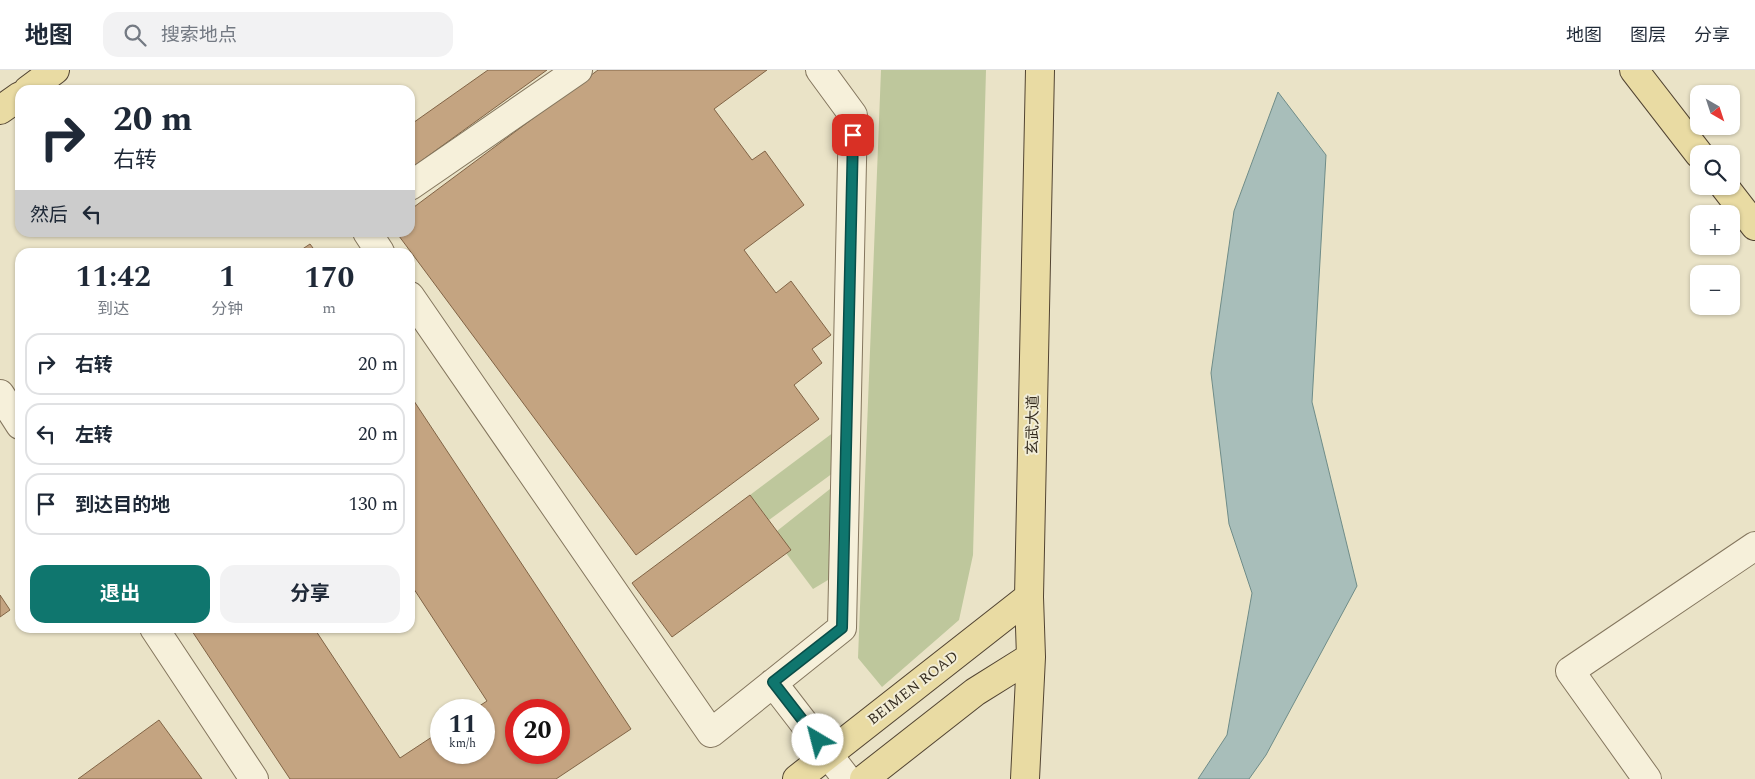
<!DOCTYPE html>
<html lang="zh">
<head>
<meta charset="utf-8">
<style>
  :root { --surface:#fff; --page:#f2f2f3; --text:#1f2937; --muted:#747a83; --line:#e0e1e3; --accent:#0f766e }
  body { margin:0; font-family:Spectral,"Noto Sans SC",serif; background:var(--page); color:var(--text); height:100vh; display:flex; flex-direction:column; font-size:19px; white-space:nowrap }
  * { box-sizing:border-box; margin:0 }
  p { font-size:16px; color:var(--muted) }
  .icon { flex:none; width:28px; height:28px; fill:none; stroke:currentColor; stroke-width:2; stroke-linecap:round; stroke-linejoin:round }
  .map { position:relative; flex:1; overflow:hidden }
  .sheet { position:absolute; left:15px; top:178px; width:400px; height:385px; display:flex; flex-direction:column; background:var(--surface); border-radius:15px; box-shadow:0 1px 4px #0004 }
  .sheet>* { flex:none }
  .guide { position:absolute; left:15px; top:15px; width:400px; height:152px; border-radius:15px; box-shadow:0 1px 4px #0004; background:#fff; color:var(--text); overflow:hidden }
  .needle { width:32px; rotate:141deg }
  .controls { position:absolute; left:1690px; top:15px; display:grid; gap:10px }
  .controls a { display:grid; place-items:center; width:50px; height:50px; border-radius:10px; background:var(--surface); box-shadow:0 1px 4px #0004; font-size:25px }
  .speed { position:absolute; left:430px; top:629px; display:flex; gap:10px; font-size:25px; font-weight:700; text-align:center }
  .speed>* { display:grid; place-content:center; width:65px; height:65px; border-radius:50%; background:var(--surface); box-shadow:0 1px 4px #0004; line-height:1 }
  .speed small { font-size:12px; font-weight:400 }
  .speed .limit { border:8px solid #d22; background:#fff; color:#111 }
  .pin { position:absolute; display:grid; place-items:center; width:42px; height:42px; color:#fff; margin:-21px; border-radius:10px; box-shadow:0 2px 8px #0006 }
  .me { position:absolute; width:55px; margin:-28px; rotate:323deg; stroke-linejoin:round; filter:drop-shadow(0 0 4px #0008) }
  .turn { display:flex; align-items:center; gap:18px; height:105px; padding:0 15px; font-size:22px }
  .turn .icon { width:65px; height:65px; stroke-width:2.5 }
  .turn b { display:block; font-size:35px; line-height:42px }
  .then { display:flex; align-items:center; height:48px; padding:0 15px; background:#0003; gap:10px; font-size:19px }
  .eta { display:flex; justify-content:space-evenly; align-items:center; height:85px; text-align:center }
  .eta b { font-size:30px; font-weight:700; line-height:35px }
  .button { display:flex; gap:10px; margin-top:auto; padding:10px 15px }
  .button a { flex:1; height:58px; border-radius:15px; background:var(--accent); color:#fff; font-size:20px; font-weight:700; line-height:58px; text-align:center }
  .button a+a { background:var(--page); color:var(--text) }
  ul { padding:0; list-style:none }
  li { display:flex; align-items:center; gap:15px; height:62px; margin:0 10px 8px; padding:0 5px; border:2px solid var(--line); border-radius:15px }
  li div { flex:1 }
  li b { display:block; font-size:19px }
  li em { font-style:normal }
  header { display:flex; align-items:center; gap:30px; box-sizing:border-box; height:70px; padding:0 25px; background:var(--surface); border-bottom:1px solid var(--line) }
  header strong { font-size:24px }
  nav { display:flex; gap:28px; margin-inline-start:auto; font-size:18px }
  .search { width:350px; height:45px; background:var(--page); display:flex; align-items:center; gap:12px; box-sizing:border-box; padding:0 18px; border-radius:15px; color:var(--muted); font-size:19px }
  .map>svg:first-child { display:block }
</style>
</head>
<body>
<header>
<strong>地图</strong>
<div class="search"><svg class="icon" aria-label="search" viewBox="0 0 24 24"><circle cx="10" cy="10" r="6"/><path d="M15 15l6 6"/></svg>搜索地点</div>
<nav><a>地图</a><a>图层</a><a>分享</a></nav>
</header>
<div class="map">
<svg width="1755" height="709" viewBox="0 0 1755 709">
  <rect width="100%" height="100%" fill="#eae3c7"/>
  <path fill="#bec79c" d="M 881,0 L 986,0 L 973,485 L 959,550 L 882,617 L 858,588 Z
    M 834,362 L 833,403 L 769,450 L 750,425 Z
    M 835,415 L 833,507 L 813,519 L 786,483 L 777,461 Z"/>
  <path fill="#a8beba" stroke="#6f8c88" d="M 1278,22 L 1326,85 L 1312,332 L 1357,516 L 1266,685 L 1249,709 L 1198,709 L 1227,665 L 1252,523 L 1229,454 L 1211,303 L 1234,141 Z"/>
  <path fill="#c4a481" stroke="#816446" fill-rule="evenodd" d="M 488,0 L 547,0 L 410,99 L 410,55 Z
    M 598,0 L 767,0 L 714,39 L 752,90 L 765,81 L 804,135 L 744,180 L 776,223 L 791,211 L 831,265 L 812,279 L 822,293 L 794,315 L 819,349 L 636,485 L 396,162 L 410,162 L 410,140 Z
    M 310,174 L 316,182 L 298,182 Z
    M 410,325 L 631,659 L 556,709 L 290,709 L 190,558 L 314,558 L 400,688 L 441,661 L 441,682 L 484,682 L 484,640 L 473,640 L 487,631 L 410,513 ZM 516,640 L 559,640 L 559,682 L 516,682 Z
    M 750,425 L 791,480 L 672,567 L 632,513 Z
    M 0,525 L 10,540 L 0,547 Z
    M 159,650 L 202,709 L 78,709 Z"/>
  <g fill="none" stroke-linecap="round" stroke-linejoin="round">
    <defs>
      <path id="minor" d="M 410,116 L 578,0
        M 367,162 L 380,182
        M 410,226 L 711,663 L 842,558 L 853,45 L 820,0
        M 0,324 L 20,355
        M 154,558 L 254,709
        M 773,613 L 847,709
        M 1647,709 L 1570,601 L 1755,476"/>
      <path id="major" d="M 1634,0 L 1699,84
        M 28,20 L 55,0
        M 0,40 L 20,26
        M 1724,116 L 1755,156
        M 797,709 L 1029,527
        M 864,709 L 975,622 L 1031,587
        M 1025,709 L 1031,587 L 1029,527 L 1040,0"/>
    </defs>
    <use href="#minor" stroke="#84765e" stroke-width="30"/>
    <use href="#major" stroke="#524432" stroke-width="30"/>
    <use href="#minor" stroke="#f6f0da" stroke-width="28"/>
    <use href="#major" stroke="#e9dba3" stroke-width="28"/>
  </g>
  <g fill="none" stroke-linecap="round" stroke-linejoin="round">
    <defs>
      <path id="route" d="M 818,670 L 773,612 L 842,558 L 853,65"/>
    </defs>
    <use href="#route" stroke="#0a4d48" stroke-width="12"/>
    <use href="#route" stroke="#0f766e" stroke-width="9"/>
  </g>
  <g text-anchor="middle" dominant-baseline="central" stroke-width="4" stroke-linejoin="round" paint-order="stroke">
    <g font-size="15" fill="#362d20" stroke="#f2edd6">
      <text transform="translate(1033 355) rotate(-89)">玄武大道</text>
      <text transform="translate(913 618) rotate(-38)">BEIMEN ROAD</text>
    </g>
  </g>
</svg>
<div class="controls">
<a><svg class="needle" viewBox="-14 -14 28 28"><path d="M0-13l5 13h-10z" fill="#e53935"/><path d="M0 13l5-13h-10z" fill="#747a83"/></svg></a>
<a><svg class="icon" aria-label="search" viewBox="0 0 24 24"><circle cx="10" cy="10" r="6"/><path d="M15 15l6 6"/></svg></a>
<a>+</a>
<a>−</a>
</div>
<div class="speed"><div>11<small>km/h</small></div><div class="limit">20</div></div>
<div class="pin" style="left:853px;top:65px;background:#d93025"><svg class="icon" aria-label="arrive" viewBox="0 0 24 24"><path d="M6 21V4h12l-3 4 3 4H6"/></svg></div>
<svg class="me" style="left:818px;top:670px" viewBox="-20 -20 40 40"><circle r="19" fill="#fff"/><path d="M0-13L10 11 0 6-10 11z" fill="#0f766e"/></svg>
<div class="guide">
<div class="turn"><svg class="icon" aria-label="right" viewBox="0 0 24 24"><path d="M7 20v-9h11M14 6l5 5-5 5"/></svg><div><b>20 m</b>右转</div></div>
<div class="then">然后<svg class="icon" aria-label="left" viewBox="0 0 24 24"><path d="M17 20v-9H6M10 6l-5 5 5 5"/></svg></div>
</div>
<section class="sheet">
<div class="eta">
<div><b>11:42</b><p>到达</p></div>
<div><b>1</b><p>分钟</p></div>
<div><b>170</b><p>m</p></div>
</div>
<ul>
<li><svg class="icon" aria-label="right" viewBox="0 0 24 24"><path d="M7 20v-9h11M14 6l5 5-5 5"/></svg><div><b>右转</b></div><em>20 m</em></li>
<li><svg class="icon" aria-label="left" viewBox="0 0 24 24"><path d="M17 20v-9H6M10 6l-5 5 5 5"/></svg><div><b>左转</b></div><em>20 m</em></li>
<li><svg class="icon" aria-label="arrive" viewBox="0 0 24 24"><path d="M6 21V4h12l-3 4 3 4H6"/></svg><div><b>到达目的地</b></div><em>130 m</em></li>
</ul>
<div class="button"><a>退出</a><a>分享</a></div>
</section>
</div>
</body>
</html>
